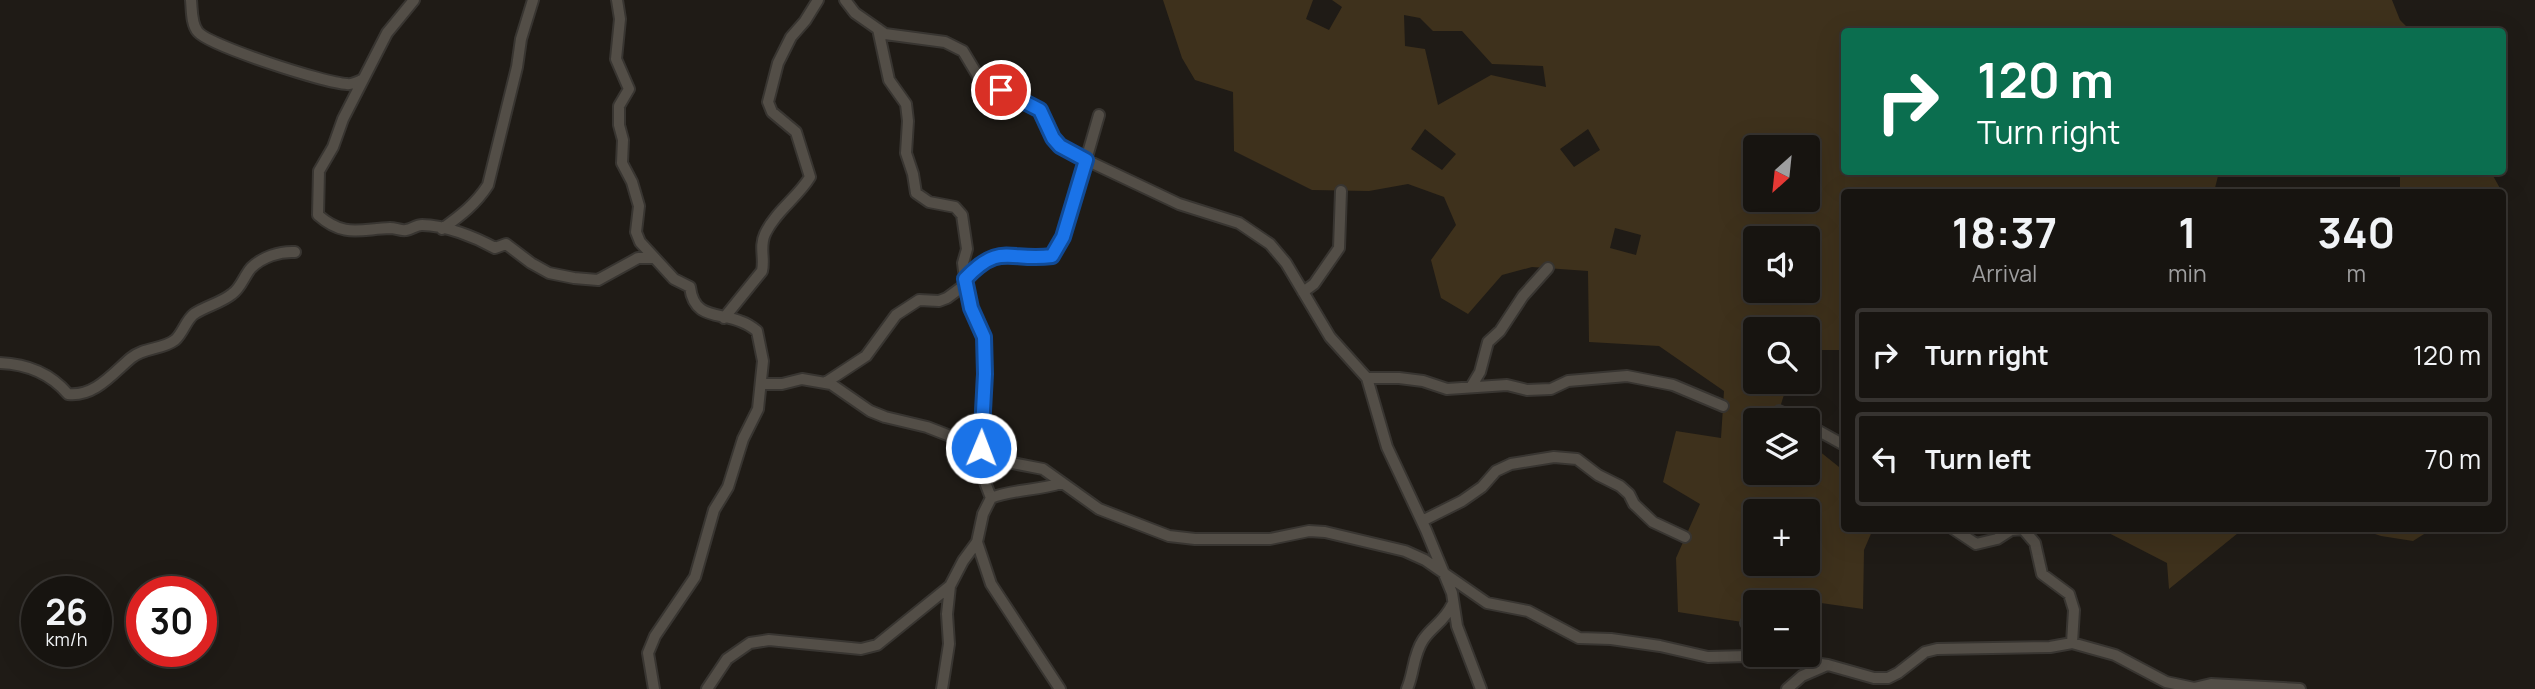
<!DOCTYPE html>
<html lang="en">
<head>
<meta charset="utf-8">
<style>
  :root { --surface:#171410; --page:#24211e; --text:#f1f3f6; --muted:#9e9e9f; --line:#363330 }
  body { margin:0; font-family:Manrope,sans-serif; background:var(--page); color:var(--text); height:100vh; display:flex; flex-direction:column; font-size:26px; white-space:nowrap }
  * { box-sizing:border-box; margin:0 }
  p { font-size:23px; color:var(--muted) }
  .icon { flex:none; width:38px; height:38px; fill:none; stroke:currentColor; stroke-width:2; stroke-linecap:round; stroke-linejoin:round }
  .map { position:relative; flex:1; overflow:hidden }
  .sheet { position:absolute; left:1841px; top:189px; width:665px; height:343px; display:flex; flex-direction:column; background:var(--surface); border-radius:7px; box-shadow:0 7px 28px #0002,0 0 0 2px var(--line) }
  .sheet>* { flex:none }
  .hud { position:absolute; left:1841px; top:28px; width:665px; height:147px; border-radius:7px; box-shadow:0 7px 28px #0002,0 0 0 2px var(--line); background:#0b6e4f; color:#fff; overflow:hidden }
  .needle { width:46px; rotate:207deg }
  .buttons { position:absolute; left:1743px; top:135px; display:grid; gap:14px }
  .buttons a { display:grid; place-items:center; width:77px; height:77px; border-radius:7px; background:var(--surface); box-shadow:0 7px 28px #0002,0 0 0 2px var(--line); font-size:35px }
  .speed { position:absolute; left:21px; top:576px; display:flex; gap:14px; font-size:35px; font-weight:700; text-align:center }
  .speed>* { display:grid; place-content:center; width:91px; height:91px; border-radius:50%; background:var(--surface); box-shadow:0 7px 28px #0002,0 0 0 2px var(--line); line-height:1 }
  .speed small { font-size:18px; font-weight:400 }
  .speed .limit { border:10px solid #d22; background:#fff; color:#111 }
  .pin { position:absolute; display:grid; place-items:center; width:60px; height:60px; color:#fff; margin:-30px; border:4px solid #fff; border-radius:50%; box-shadow:0 2px 7px #0007 }
  .me { position:absolute; width:77px; margin:-38px; rotate:1deg; stroke-linejoin:round; filter:drop-shadow(0 0 5px #0008) }
  .turn { display:flex; align-items:center; gap:24px; height:147px; padding:0 21px; font-size:32px }
  .turn .icon { width:91px; height:91px; stroke-width:2.5 }
  .turn b { display:block; font-size:49px; line-height:60px }
  .eta { display:flex; justify-content:space-evenly; align-items:center; height:119px; text-align:center }
  .eta b { font-size:42px; font-weight:700; line-height:49px }
  ul { padding:0; list-style:none }
  li { display:flex; align-items:center; gap:21px; height:94px; margin:0 14px 10px; padding:0 7px; border:4px solid var(--line); border-radius:7px }
  li div { flex:1 }
  li b { display:block; font-size:26px }
  li em { font-style:normal }
  .map>svg:first-child { display:block }
</style>
</head>
<body>
<div class="map">
<svg width="2535" height="689" viewBox="0 0 2535 689">
  <rect width="100%" height="100%" fill="#1f1b16"/>
  <path fill="#3e311c" fill-rule="evenodd" d="M 1163,0 L 1313,0 L 1306,19 L 1329,30 L 1342,7 L 1332,0 L 2392,0 L 2400,20 L 2411,31 L 1844,32 L 1844,172 L 2219,172 L 2214,192 L 1844,192 L 1844,350 L 1808,350 L 1808,329 L 1755,329 L 1755,382 L 1788,382 L 1777,417 L 1780,420 L 1755,420 L 1755,472 L 1808,472 L 1808,442 L 1844,471 L 1844,528 L 1873,529 L 1864,550 L 1863,609 L 1793,599 L 1790,602 L 1755,602 L 1755,624 L 1678,612 L 1676,558 L 1700,504 L 1663,482 L 1676,431 L 1721,438 L 1724,391 L 1659,346 L 1589,342 L 1588,271 L 1532,267 L 1502,275 L 1468,314 L 1441,298 L 1431,260 L 1456,225 L 1444,197 L 1408,184 L 1369,191 L 1312,190 L 1234,151 L 1233,92 L 1195,80 L 1182,58 ZM 1404,15 L 1420,18 L 1433,31 L 1462,31 L 1492,64 L 1543,66 L 1546,87 L 1491,75 L 1438,105 L 1425,49 L 1405,46 ZM 1425,129 L 1456,154 L 1442,170 L 1411,149 ZM 1588,129 L 1600,150 L 1574,167 L 1560,149 ZM 1755,147 L 1808,147 L 1808,200 L 1755,200 ZM 1615,228 L 1641,235 L 1636,255 L 1610,248 ZM 1755,238 L 1808,238 L 1808,290 L 1755,290 ZM 1755,511 L 1808,511 L 1808,564 L 1755,564 Z
    M 2400,172 L 2491,172 L 2502,192 L 2402,192 L 2400,188 Z
    M 2101,529 L 2243,529 L 2169,589 L 2167,563 Z
    M 2360,529 L 2432,529 L 2413,541 L 2381,536 Z"/>
  <g fill="none" stroke-linecap="round" stroke-linejoin="round">
    <defs>
      <path id="minor" d="M 191,0 C 192,9 191,24 198,32 C 210,46 325,83 347,84 C 352,85 357,82 362,80
        M 414,0 L 387,33 L 343,119 L 333,147 L 319,171 L 318,215 C 344,238 360,229 390,228 C 396,228 401,231 406,230 C 412,229 416,225 422,225 C 445,225 475,237 495,248 L 506,244 L 531,263 L 549,273 L 574,278 L 598,280 L 638,258 L 654,258
        M 617,0 L 620,19 L 616,59 L 629,89 L 619,106 L 619,125 L 623,140 L 622,163 L 632,182 L 639,206 L 636,232 L 640,242 L 674,279 L 690,287 C 694,320 719,312 742,322 C 748,324 752,327 757,331 L 763,361 L 758,409 L 743,439 L 728,487 L 714,510 L 695,577 L 655,636 L 648,653 L 654,689
        M 845,0 L 855,13 L 885,34 L 945,42 L 963,51 L 978,76 L 1039,110 L 1053,138 L 1060,146 L 1086,160 L 1099,115
        M 878,29 L 889,80 L 906,104 L 908,121 L 906,153 L 913,174 L 916,193 L 929,202 L 955,207 L 962,215 L 967,249 L 963,263 L 965,279 L 971,308 L 984,337 L 981,448
        M 442,229 C 460,216 476,204 488,185 L 517,67 L 521,39 L 533,0
        M 965,279 C 1001,240 1009,262 1053,256 L 1063,237 L 1086,160 L 1179,204 L 1239,223 L 1270,244 L 1286,263 L 1330,337 L 1367,378 L 1387,447 L 1426,530 L 1452,593 L 1457,626 L 1481,689
        M 1303,292 L 1314,284 L 1339,248 L 1341,191
        M 724,318 L 762,271 C 765,258 759,247 765,234 C 775,212 798,197 810,177 L 796,132 L 772,112 L 768,102 L 778,63 L 791,37 L 805,21 L 818,0
        M 0,363 C 27,364 50,373 68,394 C 95,397 113,373 131,358 C 144,347 162,350 175,340 C 183,333 186,320 194,314 C 206,306 221,303 232,294 C 241,288 244,276 251,268 C 262,257 280,251 295,252
        M 1367,378 L 1399,378 L 1423,381 L 1447,389 L 1507,385 L 1527,390 L 1551,389 L 1568,381 L 1627,376 L 1673,385 L 1723,406
        M 825,383 L 866,356 L 896,315 L 919,300 L 939,301 L 947,298 L 966,284
        M 762,384 L 782,384 L 802,379 L 831,384 L 870,411 L 885,417 L 927,427 L 981,448 L 1007,462 L 1043,469 L 1099,509 L 1169,536 L 1195,539 L 1270,539 L 1309,531 L 1325,532 L 1405,551 L 1425,560 L 1487,603 L 1528,611 L 1579,638 L 1611,639 L 1660,646 L 1708,657 L 1749,656 L 1774,658 L 1828,665 L 1874,678 L 1888,678 L 1898,673 L 1925,652 L 1937,649 L 2050,647 L 2072,643 L 2115,655 L 2166,682 L 2194,688 L 2211,684 L 2300,689
        M 1471,387 L 1480,372 L 1488,342 L 1500,331 L 1523,296 L 1548,268
        M 1779,411 L 1798,420
        M 1808,425 L 1844,445
        M 991,498 C 1012,489 1038,491 1061,483
        M 1422,521 L 1462,501 L 1482,487 L 1496,471 L 1511,464 L 1554,457 L 1577,459 L 1598,475 L 1620,486 L 1629,494 L 1634,504 L 1653,522 L 1685,537
        M 1952,528 L 1976,544 L 1997,539 L 2011,530 L 2023,529 L 2035,543 L 2042,574 L 2069,594 L 2074,610 L 2072,643
        M 977,542 L 991,584 L 1060,689
        M 1746,623 L 1755,631
        M 707,689 L 727,659 L 750,643 L 769,640 L 861,649 L 877,645 L 950,586 L 963,561 L 977,542 L 983,514 L 991,498 L 980,469 L 957,441
        M 942,689 L 949,644 L 947,614 L 950,586
        M 1407,689 C 1414,673 1413,655 1423,640 C 1432,626 1444,622 1452,605
        M 1787,689 L 1802,676 L 1825,666"/>
    </defs>
    <use href="#minor" stroke="#383531" stroke-width="14"/>
    <use href="#minor" stroke="#534e47" stroke-width="10"/>
  </g>
  <g fill="none" stroke-linecap="round" stroke-linejoin="round">
    <defs>
      <path id="route" d="M 981,448 L 985,374 L 984,337 L 971,308 L 965,279 C 1001,241 1009,262 1052,256 L 1063,237 L 1086,160 L 1060,146 L 1053,138 L 1040,110 L 1001,90"/>
    </defs>
    <use href="#route" stroke="#114b97" stroke-width="18"/>
    <use href="#route" stroke="#1a73e8" stroke-width="12"/>
  </g>
</svg>
<div class="buttons">
<a><svg class="needle" viewBox="-14 -14 28 28"><path d="M0-13l5 13h-10z" fill="#e53935"/><path d="M0 13l5-13h-10z" fill="#9e9e9f"/></svg></a>
<a><svg class="icon" aria-label="sound" viewBox="0 0 24 24"><path d="M4 9h4l5-4v14l-5-4H4zM17 9q2 3 0 6"/></svg></a>
<a><svg class="icon" aria-label="search" viewBox="0 0 24 24"><circle cx="10" cy="10" r="6"/><path d="M15 15l6 6"/></svg></a>
<a><svg class="icon" aria-label="layers" viewBox="0 0 24 24"><path d="M12 4l9 5-9 5-9-5zM3 14l9 5 9-5"/></svg></a>
<a>+</a>
<a>−</a>
</div>
<div class="speed"><div>26<small>km/h</small></div><div class="limit">30</div></div>
<div class="pin" style="left:1001px;top:90px;background:#d93025"><svg class="icon" aria-label="arrive" viewBox="0 0 24 24"><path d="M6 21V4h12l-3 4 3 4H6"/></svg></div>
<svg class="me" style="left:981px;top:448px" viewBox="-20 -20 40 40"><circle r="17" fill="#1a73e8" stroke="#fff" stroke-width="3"/><path d="M0-11L8 9 0 5-8 9z" fill="#fff"/></svg>
<div class="hud">
<div class="turn"><svg class="icon" aria-label="right" viewBox="0 0 24 24"><path d="M7 20v-9h11M14 6l5 5-5 5"/></svg><div><b>120 m</b>Turn right</div></div>
</div>
<section class="sheet">
<div class="eta">
<div><b>18:37</b><p>Arrival</p></div>
<div><b>1</b><p>min</p></div>
<div><b>340</b><p>m</p></div>
</div>
<ul>
<li><svg class="icon" aria-label="right" viewBox="0 0 24 24"><path d="M7 20v-9h11M14 6l5 5-5 5"/></svg><div><b>Turn right</b></div><em>120 m</em></li>
<li><svg class="icon" aria-label="left" viewBox="0 0 24 24"><path d="M17 20v-9H6M10 6l-5 5 5 5"/></svg><div><b>Turn left</b></div><em>70 m</em></li>
</ul>
</section>
</div>
</body>
</html>
